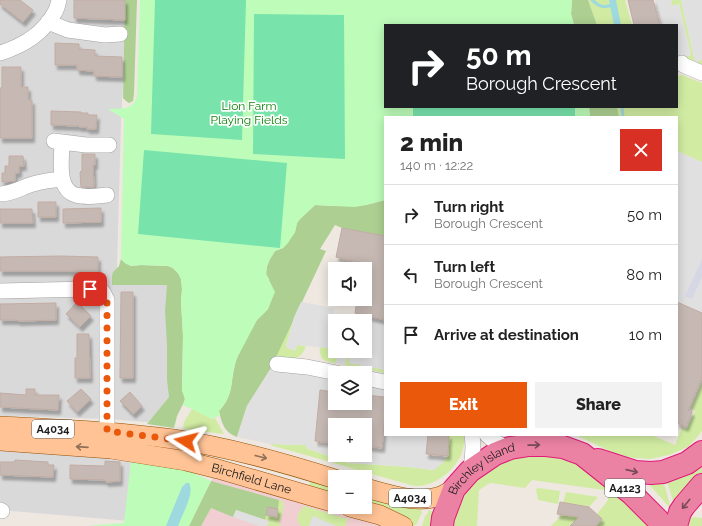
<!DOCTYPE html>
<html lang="en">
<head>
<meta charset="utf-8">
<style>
  :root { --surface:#fff; --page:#f2f2f2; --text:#222; --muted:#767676; --line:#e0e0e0; --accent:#ea580c }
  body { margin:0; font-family:Raleway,sans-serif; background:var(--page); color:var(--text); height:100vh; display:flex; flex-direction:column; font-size:15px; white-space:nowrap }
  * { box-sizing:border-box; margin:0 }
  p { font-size:13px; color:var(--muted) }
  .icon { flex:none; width:22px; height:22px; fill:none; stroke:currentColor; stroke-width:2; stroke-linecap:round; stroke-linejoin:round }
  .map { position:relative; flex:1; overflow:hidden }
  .panel { position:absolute; left:384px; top:116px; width:294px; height:320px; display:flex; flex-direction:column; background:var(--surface); border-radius:0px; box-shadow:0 2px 10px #0003 }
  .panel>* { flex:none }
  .top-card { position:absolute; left:384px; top:24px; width:294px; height:84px; border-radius:0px; box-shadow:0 2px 10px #0003; background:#202124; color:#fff; overflow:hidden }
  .tools { position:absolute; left:328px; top:262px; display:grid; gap:8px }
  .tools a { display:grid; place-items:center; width:44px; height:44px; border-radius:0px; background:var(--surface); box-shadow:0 2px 10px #0003; font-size:20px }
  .pin { position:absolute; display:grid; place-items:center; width:34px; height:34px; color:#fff; margin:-17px; border-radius:8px; box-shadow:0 2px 6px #0006 }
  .me { position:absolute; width:44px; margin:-22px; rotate:279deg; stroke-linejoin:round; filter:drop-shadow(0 0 3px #0008) }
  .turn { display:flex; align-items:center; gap:14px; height:84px; padding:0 16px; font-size:18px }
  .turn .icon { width:52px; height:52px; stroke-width:2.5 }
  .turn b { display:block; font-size:28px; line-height:34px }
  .round { display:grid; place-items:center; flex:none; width:42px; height:42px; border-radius:0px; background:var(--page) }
  .head { display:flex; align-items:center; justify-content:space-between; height:68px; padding:0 16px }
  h1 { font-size:24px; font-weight:800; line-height:30px }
  .action { display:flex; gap:8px; margin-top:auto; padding:8px 16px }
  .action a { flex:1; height:46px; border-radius:0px; background:var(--accent); color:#fff; font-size:16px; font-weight:800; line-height:46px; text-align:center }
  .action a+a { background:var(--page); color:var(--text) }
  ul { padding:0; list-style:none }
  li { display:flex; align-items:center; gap:12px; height:60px; padding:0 16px; border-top:1px solid var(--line) }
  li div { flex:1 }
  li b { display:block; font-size:15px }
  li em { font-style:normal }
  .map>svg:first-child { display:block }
</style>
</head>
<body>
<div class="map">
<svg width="702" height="526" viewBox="0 0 702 526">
  <defs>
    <filter id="shadow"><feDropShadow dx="2.5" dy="4.5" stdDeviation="1" flood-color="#0004"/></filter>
  </defs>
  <rect width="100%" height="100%" fill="#eee8e1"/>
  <path fill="#dad9d9" d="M 0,0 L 128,0 L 121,121 L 117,268 L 178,277 L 169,424 L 109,419 L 0,416 Z
    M 0,449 L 97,453 L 131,461 L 129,521 L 0,510 Z"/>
  <path fill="#f1ced1" d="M 218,469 L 403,526 L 171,526 L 199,505 L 211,481 Z"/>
  <path fill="#d1eca2" d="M 588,0 L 625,0 L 632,25 L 597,25 Z
    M 672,0 L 681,0 L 695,62 L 702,60 L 702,66 L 684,57 L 691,55 L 679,4 L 671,6 Z
    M 682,75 L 702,83 L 702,162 L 677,151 L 677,117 L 619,117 L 617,107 L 677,107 L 677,76 Z
    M 294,317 L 286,347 L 295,351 L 297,345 L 306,346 C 300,363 290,359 275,357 Z
    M 320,347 L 329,348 L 337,356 L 336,363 C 325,362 319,360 320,347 Z
    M 347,358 L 349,358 L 349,363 L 385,370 L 385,373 L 345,365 L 346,359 Z
    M 702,383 L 702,431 L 693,442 L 688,447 L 669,455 L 650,459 L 634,458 L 618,455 L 578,436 L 574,435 L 651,435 L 675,445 L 682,428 L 687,429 L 695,411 L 691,408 Z
    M 192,409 L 212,419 L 215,418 L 224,434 L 183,429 L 184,422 Z
    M 449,435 L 464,435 C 467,460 442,485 417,486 C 411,486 406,483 400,482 C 387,478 374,475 361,471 C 332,462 302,454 273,446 L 270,444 L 306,445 L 306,448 L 348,463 L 409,467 L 434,470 L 441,464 L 448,456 Z
    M 526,456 C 539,456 553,456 565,459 C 588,466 610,488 627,504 C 634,511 642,518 648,526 L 596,526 C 596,522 596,516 598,513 C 603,504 614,501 604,490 L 532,480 L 525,488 L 490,483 L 479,490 L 477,526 L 451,526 C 455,514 459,502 466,492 C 479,473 503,460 526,456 Z
    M 702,461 L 702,475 L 675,507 L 666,478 Z
    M 663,479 L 671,509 L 646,481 Z
    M 311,481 L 335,484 L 335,497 L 310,486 L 309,484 Z
    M 538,488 L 560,491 L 558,504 L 538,500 L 536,489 Z
    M 566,492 L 598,497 L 589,507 L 563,503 Z
    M 365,496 L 406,507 L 421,509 L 422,513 L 416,525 L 412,526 L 409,523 L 365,505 Z
    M 279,500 L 283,501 C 284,509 283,515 279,522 L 281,526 L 267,526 L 269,521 L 265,520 L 266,515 L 277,517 Z
    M 304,506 L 348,519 L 345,526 L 336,526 L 313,516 L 309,526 L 301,526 C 294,518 298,514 304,506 Z
    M 428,510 L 434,512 L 431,526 L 422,526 L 425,516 L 428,513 Z
    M 562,515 L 579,517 L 570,526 L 551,526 Z
    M 691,517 L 702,518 L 702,526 L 689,526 Z"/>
  <path fill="#add092" d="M 125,0 L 137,0 L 134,94 L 133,101 L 129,103 L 126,101 L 123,98 Z
    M 572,0 L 588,0 L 597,25 L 574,25 L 571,14 Z
    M 589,107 L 617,107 L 619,117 L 590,117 Z
    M 385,200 L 385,236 L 342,228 L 335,225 L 320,249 L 326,251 L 271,368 L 247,406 L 237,437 C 224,432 222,424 219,411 C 234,395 230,384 235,365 C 237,355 250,329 257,320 C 260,316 265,313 268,309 L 269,279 L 266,274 L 267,266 L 270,259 L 275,251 L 283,248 L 295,232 L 297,223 L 300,219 L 315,205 L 332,206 L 366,205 Z
    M 121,259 L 125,263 L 131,266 L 141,265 L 168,266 L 173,268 L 178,273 L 181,279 L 182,289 L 181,302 L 183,336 L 182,390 L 185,399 L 184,402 L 177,416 L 174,428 L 147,424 L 169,397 L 167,380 L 167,345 L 165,311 L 167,285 L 112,285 L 112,276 L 113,272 L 119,266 Z
    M 211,481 L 279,500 L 278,509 L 268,507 L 265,520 L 236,510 L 233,517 L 211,508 L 201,526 L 189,526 Z"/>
  <path fill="#bdfdb9" d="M 140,0 L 572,0 L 571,14 L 574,25 L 385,25 L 385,107 L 589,107 L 590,117 L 385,117 L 385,200 L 366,205 L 355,207 L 315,205 L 300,219 L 297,223 L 295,232 L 288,243 L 283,248 L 275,251 L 270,259 L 267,266 L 266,274 L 275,292 L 268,309 L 257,320 L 237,358 C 229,378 236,393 219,411 L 220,415 L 212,419 L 192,409 L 183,405 L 185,399 L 182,390 L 183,336 L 181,302 L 182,289 L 181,279 L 178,273 L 173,268 L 168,266 L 141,265 L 131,266 L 125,263 L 121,259 L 124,119 L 108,109 C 121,108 133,111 137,96 Z
    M 131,461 L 189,471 L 211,481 L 189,526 L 86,526 L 124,523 Z"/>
  <path fill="#79e3ac" d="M 155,0 L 246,0 L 242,140 L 151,134 Z
    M 254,14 L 344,15 L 345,159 L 253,154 Z
    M 413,107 L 575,107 L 575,117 L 413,117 Z
    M 144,150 L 287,163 L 280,248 L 138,234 Z"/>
  <path fill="#e0e0e0" d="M 655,0 L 672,0 L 671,6 L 679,4 L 691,55 L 684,57 L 677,65 L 677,25 L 661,25 Z
    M 681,0 L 702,0 L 702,60 L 695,62 Z
    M 677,151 L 702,162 L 702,313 L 677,302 Z
    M 301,302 L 334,308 L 333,318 L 353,321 L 335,321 L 335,351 L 365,351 L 365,321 L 362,321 L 363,315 L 385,320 L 385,370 L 349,363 L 349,358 L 346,359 L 345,365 L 336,363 L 337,356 L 328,354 L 328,348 L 297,345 L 295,351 L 286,347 L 294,317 Z
    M 271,368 L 335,380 L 335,392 L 320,390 L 315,441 L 315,446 L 335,447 L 335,455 L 365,455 L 365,448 L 381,450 L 385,413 L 385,435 L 428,435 L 426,456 L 446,458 L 441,464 L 434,470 L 409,467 L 351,463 L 306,448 L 306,445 L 270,444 L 237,437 L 247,406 Z
    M 365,384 L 385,388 L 385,397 L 365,395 Z
    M 236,510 L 269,521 L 267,526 L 259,526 L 233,517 Z
    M 313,516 L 336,526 L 309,526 Z"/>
  <path fill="#d5d7e4" d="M 702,259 L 702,277 L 692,299 L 685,296 Z"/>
  <path fill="#9ed9df" d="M 609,0 L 616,0 L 621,25 L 614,25 Z
    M 186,483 L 189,483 C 195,493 182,515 178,526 L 166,526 L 182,487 Z"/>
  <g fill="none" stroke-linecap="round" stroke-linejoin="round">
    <path stroke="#9ed9df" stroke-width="3" d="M 592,0 C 600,7 603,8 613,5
      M 622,107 L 623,117"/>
  </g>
  <path fill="#c6b9b4" stroke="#c1aca2" filter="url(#shadow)" d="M 0,0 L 20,0 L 33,10 L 23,22 L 0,4 Z
    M 74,0 L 125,0 L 125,20 L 74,18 Z
    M 628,0 L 653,0 L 660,25 L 634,25 Z
    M 55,43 L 79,44 L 79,49 L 95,50 L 95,56 L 122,57 L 122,77 L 94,76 L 94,71 L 77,70 L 77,65 L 55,65 Z
    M 2,67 L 21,67 L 21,87 L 28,87 L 28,100 L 32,100 L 32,138 L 0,138 L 0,88 L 2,88 Z
    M 51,111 L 81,112 L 81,113 L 88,113 L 88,115 L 97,115 L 96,129 L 87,129 L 87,127 L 79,127 L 79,126 L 51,125 Z
    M 82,154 L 95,154 L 95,165 L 93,165 L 94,187 L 81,187 L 80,172 L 82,171 Z
    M 9,156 L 23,156 L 24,166 L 19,166 L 19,173 L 15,173 L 15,181 L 2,182 L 2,173 L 5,173 L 5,166 L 9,166 Z
    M 38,202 L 56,202 L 56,217 L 38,217 Z
    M 101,208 L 101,222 L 63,223 L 63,209 Z
    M 0,209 L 32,209 L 33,223 L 0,223 Z
    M 342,228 L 385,236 L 385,320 L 355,313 L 357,299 L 365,299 L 365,269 L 362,269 L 363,263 L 336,257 Z
    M 61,256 L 98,257 L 98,271 L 0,271 L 0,257 Z
    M 121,292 L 133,292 L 133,378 L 120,378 Z
    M 77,302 L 91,316 L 80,327 L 66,314 Z
    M 677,302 L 702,313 L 702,377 L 688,410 L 692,412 L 686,427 L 677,423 Z
    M 56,303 L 56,320 L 18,321 L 17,320 L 0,320 L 0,304 Z
    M 77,334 L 89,334 L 90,378 L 75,378 L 75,358 L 77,358 Z
    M 26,389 L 35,389 L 35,395 L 59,395 L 58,410 L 0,407 L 0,393 L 26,395 Z
    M 81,389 L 91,399 L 77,412 L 67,401 Z
    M 320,390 L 335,392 L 335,403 L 365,403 L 365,395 L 385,397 L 385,413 L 382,448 L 365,446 L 365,425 L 335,425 L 335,443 L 315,441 Z
    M 130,392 L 142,406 L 133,414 L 120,401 Z
    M 428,435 L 449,435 L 448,456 L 426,454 Z
    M 15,460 L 48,462 L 48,465 L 54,465 L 53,477 L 0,475 L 0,462 L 15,462 Z
    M 105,461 L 120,462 L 120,481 L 106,482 L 105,480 L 70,479 L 70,465 L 105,466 Z
    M 560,502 L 589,507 L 602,519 L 596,526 L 570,526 L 579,517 L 557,514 Z
    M 268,507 L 278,509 L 277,517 L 266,515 Z"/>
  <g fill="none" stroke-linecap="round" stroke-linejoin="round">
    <defs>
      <path id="minor" d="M 48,22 L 68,30 L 105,35 L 120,34
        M 0,53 C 23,46 43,34 55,12 C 57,9 58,4 59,0
        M 682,63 L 683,65 L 702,73
        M 54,141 L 86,145 L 109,145
        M 62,142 C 62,157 56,190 76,195 C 86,198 97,196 107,195
        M 0,194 C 13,194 22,187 33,184 C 43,181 52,180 62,179
        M 0,291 L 90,289 L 103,292 L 107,300 L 107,431 L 113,441
        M 277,364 L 307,367 L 337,373
        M 365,378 L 385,382
        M 487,435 C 493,441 501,446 510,448
        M 470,471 C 473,459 474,448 472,435
        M 0,510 L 2,511"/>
      <g id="major">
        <path d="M 0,426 C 58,429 115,431 173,439 C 228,447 282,462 335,479"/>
        <path id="s1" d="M 0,441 L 111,449 L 186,461 L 218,469 L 335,503"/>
        <path d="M 365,488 C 386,493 415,504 437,497 C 443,496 448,492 454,489"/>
        <path d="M 350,507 L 380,515 L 403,526"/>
      </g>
      <g id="highway">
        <path d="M 598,460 L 635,472 L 651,473 L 663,472 L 687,463 L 702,452"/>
        <path id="s2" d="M 442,526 L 443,518 L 454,489 L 470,471 L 495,454 L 510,448 L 529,445 L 546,445 L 563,447 L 582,454 L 631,493 L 658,520 L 662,526"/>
        <path d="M 676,526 L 680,512 L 684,506 L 702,485"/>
      </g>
    </defs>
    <use href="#minor" stroke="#a3a3a3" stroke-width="16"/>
    <use href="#major" stroke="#944f00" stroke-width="20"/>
    <use href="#highway" stroke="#e11978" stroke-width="24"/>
    <use href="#minor" stroke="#fff" stroke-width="15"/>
    <use href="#major" stroke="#ffc395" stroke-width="19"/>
    <use href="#highway" stroke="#eb82a4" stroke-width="22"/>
  </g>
  <defs><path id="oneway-shaft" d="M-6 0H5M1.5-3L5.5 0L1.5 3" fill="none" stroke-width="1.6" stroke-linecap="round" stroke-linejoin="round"/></defs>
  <g stroke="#794a59">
    <use href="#oneway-shaft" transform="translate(534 445) rotate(-1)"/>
    <use href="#oneway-shaft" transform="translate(632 471) rotate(13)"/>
    <use href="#oneway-shaft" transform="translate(686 504) rotate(129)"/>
  </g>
  <g stroke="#8e7058">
    <use href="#oneway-shaft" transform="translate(82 447) rotate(-176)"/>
    <use href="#oneway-shaft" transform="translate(261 457) rotate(14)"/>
  </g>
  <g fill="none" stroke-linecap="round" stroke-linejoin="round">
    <path stroke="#ea580c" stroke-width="7" stroke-dasharray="0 12.6" d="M 90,289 L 103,292 L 107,300 L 107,431 L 186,441"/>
  </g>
  <g text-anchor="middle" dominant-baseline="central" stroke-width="3.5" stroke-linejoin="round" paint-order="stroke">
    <g fill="#fff" stroke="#606060" stroke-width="1">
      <rect x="32" y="420" width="42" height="18" rx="3"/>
      <rect x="605" y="479" width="40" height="18" rx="3"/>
      <rect x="389" y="489" width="42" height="18" rx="3"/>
    </g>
    <g font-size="11" font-weight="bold" fill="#1c1c1c">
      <text x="53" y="429">A4034</text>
      <text x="625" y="488">A4123</text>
      <text x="410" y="498">A4034</text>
    </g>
    <g font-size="12" fill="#0b7f05" stroke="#fff">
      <text x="249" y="106">Lion Farm<tspan x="249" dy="14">Playing Fields</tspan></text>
    </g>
    <g font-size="12" fill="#1c1c1c" stroke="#fff">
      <text stroke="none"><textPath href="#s2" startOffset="74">Birchley Island</textPath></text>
      <text stroke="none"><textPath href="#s1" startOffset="255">Birchfield Lane</textPath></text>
    </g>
  </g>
</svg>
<div class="tools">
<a><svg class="icon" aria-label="sound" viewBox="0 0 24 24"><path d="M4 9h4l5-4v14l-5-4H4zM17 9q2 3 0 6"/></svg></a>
<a><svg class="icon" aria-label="search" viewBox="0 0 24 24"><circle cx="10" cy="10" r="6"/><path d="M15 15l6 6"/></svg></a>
<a><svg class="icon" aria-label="layers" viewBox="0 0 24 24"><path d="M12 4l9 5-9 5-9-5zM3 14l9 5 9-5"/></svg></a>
<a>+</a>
<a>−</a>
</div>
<div class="pin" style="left:90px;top:289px;background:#d93025"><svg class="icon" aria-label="arrive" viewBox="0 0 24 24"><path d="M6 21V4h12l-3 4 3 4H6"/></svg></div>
<svg class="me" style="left:186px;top:441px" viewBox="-20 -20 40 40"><path d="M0-17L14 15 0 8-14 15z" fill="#ea580c" stroke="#fff" stroke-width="4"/></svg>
<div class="top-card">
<div class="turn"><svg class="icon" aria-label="right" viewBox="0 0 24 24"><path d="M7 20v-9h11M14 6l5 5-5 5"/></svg><div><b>50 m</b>Borough Crescent</div></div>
</div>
<section class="panel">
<div class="head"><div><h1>2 min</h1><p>140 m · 12:22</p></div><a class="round" style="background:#d93025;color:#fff"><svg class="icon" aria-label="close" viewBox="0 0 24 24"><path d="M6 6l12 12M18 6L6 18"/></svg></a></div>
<ul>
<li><svg class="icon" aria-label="right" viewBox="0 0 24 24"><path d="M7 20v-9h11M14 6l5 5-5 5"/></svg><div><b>Turn right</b><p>Borough Crescent</p></div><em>50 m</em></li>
<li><svg class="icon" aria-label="left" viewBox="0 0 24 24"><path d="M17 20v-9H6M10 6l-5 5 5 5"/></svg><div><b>Turn left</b><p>Borough Crescent</p></div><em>80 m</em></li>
<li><svg class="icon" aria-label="arrive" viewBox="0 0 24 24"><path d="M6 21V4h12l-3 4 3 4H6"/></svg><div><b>Arrive at destination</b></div><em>10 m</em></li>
</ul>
<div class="action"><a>Exit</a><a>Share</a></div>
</section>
</div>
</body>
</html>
